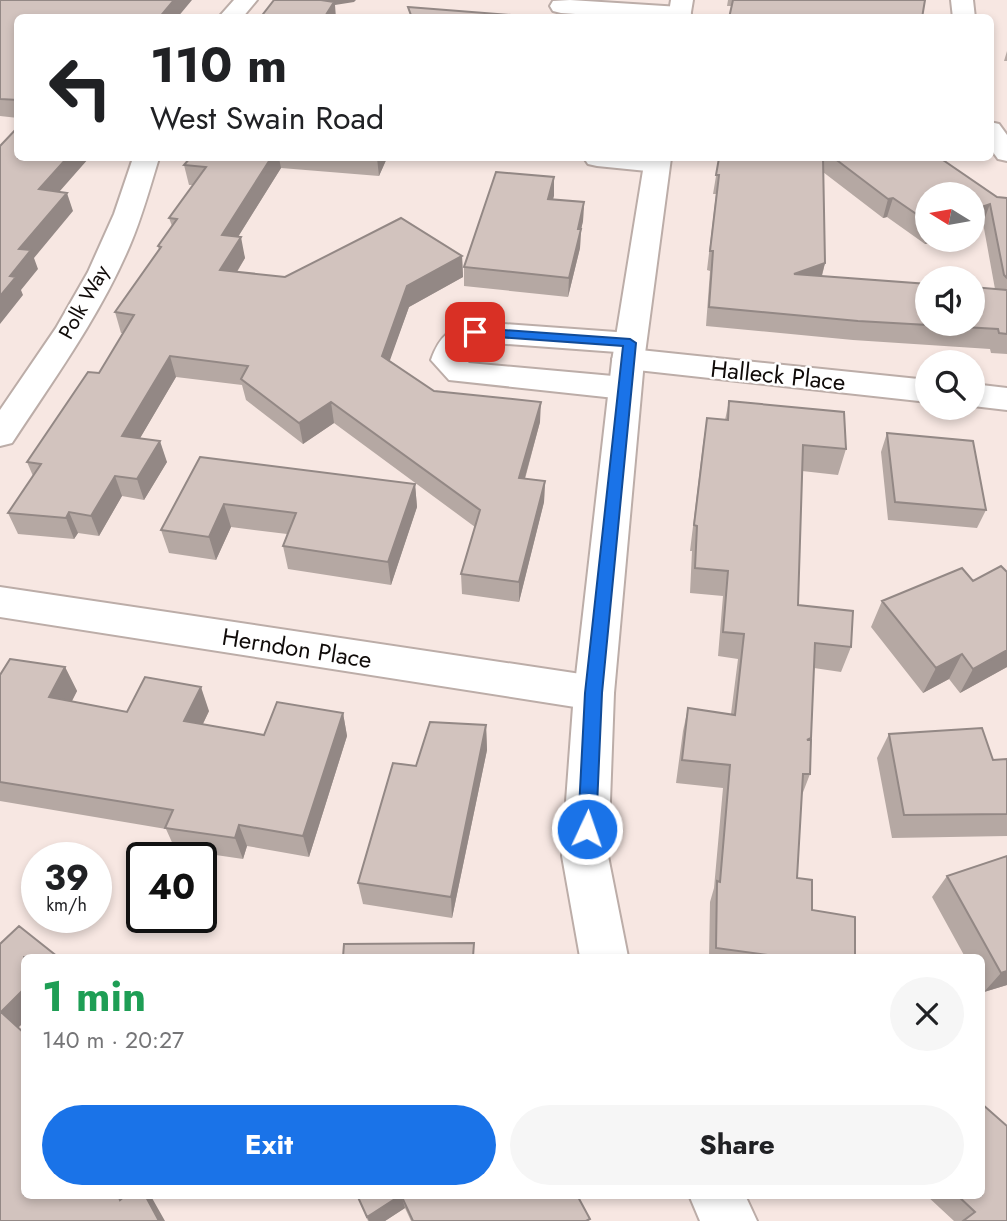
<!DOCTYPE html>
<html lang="en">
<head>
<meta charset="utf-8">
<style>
  :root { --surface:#fff; --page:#f6f6f6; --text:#202124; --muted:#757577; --accent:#1a73e8 }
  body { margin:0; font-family:Jost,sans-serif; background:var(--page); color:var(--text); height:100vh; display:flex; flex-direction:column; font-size:26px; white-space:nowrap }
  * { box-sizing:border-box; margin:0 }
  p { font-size:23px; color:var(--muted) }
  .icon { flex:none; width:38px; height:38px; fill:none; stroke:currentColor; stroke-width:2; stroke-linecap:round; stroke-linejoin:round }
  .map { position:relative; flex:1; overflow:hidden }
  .side { position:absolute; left:21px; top:954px; width:964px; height:245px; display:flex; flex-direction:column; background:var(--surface); border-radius:10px; box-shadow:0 4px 10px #0003 }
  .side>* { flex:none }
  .top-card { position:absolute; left:14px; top:14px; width:980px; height:147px; border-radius:10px; box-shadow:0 4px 10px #0003; background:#fff; color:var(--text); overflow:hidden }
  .needle { width:46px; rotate:281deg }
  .controls { position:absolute; left:915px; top:182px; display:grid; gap:14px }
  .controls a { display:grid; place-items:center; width:70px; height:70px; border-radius:50%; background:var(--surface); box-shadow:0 4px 10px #0003; font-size:35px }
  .speed { position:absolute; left:21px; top:842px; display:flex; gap:14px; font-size:35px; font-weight:700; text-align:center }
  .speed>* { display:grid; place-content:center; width:91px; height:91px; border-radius:50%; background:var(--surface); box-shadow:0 4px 10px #0003; line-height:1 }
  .speed small { font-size:18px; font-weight:400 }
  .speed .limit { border:4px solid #111; border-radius:10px; background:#fff; color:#111 }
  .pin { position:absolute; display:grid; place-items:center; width:60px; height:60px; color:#fff; margin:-30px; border-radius:14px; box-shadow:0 4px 10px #0006 }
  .me { position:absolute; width:77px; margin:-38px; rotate:3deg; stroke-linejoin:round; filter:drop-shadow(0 0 5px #0008) }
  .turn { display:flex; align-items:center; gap:24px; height:147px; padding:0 21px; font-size:32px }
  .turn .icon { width:91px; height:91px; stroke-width:2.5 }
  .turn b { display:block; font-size:49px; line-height:60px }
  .round { display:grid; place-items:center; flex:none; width:74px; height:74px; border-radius:37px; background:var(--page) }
  .summary { display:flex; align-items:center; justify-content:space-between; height:119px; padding:0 21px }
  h1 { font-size:42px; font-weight:700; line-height:52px; color:#1e9e55 }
  .cta { display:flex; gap:14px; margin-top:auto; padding:14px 21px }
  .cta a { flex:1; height:80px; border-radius:42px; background:var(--accent); color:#fff; font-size:28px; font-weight:700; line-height:80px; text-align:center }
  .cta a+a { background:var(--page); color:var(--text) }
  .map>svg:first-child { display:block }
</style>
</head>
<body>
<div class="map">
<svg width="1007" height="1221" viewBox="0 0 1007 1221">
  <rect width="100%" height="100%" fill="#f7e7e2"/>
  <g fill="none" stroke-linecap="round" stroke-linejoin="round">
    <defs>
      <path id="minor" d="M 234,0 L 257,0 L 242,18 L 218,18 Z
        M 570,0 L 680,7 L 688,9 L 691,14 L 689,18 L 633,18 L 561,13 L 553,11 L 550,6 L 553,1 Z
        M 951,0 L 973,0 L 975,18 L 953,18 Z
        M 990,122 L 999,124 L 1007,135 L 1007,161 L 998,159 L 990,148 Z
        M 133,158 L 159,158 C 150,187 142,217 130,245 C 100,316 54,379 12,443 L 0,446 L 0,410 L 56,328 L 88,272 L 114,214 Z
        M 584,158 L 663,158 L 670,164 L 666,170 L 657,172 L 597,166 L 588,164 Z
        M 475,322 L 630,333 L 641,336 L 646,343 L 640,350 L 928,380 L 928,402 L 628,369 L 617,366 L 612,359 L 617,352 L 480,342 L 467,349 L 464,358 L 469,363 L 624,377 L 635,380 L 640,388 L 635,396 L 624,399 L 449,380 L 431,360 C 440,335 449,329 475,322 Z
        M 973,384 L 1007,388 L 1007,410 L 973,406 Z
        M 0,587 L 594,676 L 608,681 L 614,693 L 608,705 L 594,710 L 0,617 Z"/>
      <path id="tertiary" d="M 671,0 L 693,0 L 690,18 L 668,18 Z
        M 645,158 L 671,158 L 644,361 L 614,693 L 608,856 L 628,957 L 580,957 L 562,856 L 574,693 L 612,361 Z
        M 689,1195 L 745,1195 L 757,1221 L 700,1221 Z"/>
    </defs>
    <use href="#minor" stroke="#bcada8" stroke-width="4"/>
    <use href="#tertiary" stroke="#bcada8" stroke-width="4"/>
    <use href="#minor" fill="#fff" fill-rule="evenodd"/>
    <use href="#tertiary" fill="#fff" fill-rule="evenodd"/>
  </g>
  <path fill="#b5a8a3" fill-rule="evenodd" d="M 0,0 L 18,18 L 18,118 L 0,116 Z
    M 728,0 L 925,0 L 731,6 L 727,6 Z
    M 1007,51 L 1007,61 L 1004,61 Z
    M 190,158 L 387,158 L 379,176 L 281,168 L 238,237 L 245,258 L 237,272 L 285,277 L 462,256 L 463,277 L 409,307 L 389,361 L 434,391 L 540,422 L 525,479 L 545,481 L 544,502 L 519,602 L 462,594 L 461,574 L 475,527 L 334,423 L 303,444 L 246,400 L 242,385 L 176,377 L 140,438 L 167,462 L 144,500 L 122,496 L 99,536 L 78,533 L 74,539 L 18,534 L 8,513 L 33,476 L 27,462 L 99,373 L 123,333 L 121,333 L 115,312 L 159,250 L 158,246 L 172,226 L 169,218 L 193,185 L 189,185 L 184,165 Z
    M 719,158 L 940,158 L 997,197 L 1007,198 L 1007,354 L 991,353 L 990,349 L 853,340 L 706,326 L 710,271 L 707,270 L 716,194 L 713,194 ZM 823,172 L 883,218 L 887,217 L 925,244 L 938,240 L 928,240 L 928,194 L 983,223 L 995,289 L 822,276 L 825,263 Z
    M 554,177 L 553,199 L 584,202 L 583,221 L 581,229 L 580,248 L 568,297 L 464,286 L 464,267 Z
    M 729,401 L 846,449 L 838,475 L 802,471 L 798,605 L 851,647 L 841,672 L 814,668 L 810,774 L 802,795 L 797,878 L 812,910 L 855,957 L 709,957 L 710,902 L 714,888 L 723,788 L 676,783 L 683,731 L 688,708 L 731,714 L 738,659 L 718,656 L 723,596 L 690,593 L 692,551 L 690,551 L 703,444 L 707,418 L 725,420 Z
    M 887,433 L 986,510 L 977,528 L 888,520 L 881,452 Z
    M 200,457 L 415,484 L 417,507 L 391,585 L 288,569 L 283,546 L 287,534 L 231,527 L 216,560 L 169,553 L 161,530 Z
    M 973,581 L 1007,667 L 960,693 L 949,679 L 923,693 L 871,627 L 882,601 Z
    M 65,667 L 77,691 L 72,701 L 127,712 L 209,711 L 203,724 L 264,735 L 343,713 L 347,736 L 309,857 L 247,846 L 243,859 L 175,849 L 166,829 L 0,801 L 0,675 Z
    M 486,725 L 487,750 L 452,918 L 363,904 L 358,883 L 416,766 Z
    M 889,734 L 993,760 L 1007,759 L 1007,836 L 892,838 L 877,758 Z
    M 1007,856 L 1007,985 L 984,992 L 982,989 L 982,957 L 965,957 L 932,897 L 947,876 Z
    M 357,1195 L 577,1195 L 589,1221 L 411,1221 L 405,1208 L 385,1221 L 368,1221 Z
    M 926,1195 L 982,1195 L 1007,1221 L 954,1221 Z"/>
  <path fill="#938885" d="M 174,0 L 192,0 L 177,18 L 159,18 Z
    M 321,0 L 356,0 L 354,2 L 335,5 L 336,18 L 324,18 Z
    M 67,158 L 89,158 L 45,208 L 39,189 Z
    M 271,158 L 279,158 L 281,168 L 226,256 L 222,235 Z
    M 377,158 L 387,158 L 379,176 Z
    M 554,177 L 554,196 L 548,217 L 548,199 Z
    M 67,193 L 73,211 L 34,258 L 38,269 L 21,290 L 23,295 L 0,324 L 0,296 L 10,276 L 19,249 Z
    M 893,198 L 887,217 L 883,218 L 888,199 Z
    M 584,202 L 583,221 L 577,248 L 578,229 Z
    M 990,204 L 983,223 L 973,227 L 973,210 Z
    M 581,229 L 580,248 L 568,297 L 569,278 Z
    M 241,237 L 245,258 L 225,291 L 220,270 Z
    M 928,238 L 928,240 L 938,240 L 925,244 Z
    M 462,256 L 463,277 L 409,307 L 384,377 L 382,356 L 407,286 Z
    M 825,263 L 820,282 L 794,274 Z
    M 170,356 L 176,377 L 129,457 L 122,436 Z
    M 331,402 L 334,423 L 303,444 L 299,423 Z
    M 541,402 L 540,422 L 519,499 L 519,478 Z
    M 160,441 L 167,462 L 144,500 L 137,479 Z
    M 115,476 L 122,496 L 99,536 L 91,516 Z
    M 545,481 L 544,502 L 519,602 L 519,582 Z
    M 415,484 L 417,507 L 391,585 L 388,562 Z
    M 224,504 L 231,527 L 216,560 L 209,537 Z
    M 69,512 L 78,533 L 74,539 L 66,518 Z
    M 1007,650 L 1007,667 L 960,693 L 973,669 Z
    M 962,654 L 949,679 L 923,693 L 936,668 Z
    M 65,667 L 77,691 L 62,720 L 49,697 Z
    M 201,687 L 209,711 L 193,744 L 184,721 Z
    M 343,713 L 347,736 L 309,857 L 303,836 Z
    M 486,725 L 487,750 L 452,918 L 451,897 Z
    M 239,825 L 247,846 L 243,859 L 235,838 Z
    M 1007,971 L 1007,985 L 984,992 L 1001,973 Z
    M 24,989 L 24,1022 L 17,1029 L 1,1012 Z
    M 145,1195 L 149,1195 L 152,1198 L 165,1221 L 159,1221 Z
    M 401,1195 L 405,1208 L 385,1221 L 369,1221 L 367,1217 Z"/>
  <path fill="#d2c3be" stroke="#938885" stroke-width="2" d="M 0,0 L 174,0 L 159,18 L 18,18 L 18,100 L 0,99 Z
    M 274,0 L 321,0 L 334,2 L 324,18 L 260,18 Z
    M 733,0 L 925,0 L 922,18 L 729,18 Z
    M 408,7 L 550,18 L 412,18 Z
    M 18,127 L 18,158 L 67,158 L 39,189 L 67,193 L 19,249 L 31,250 L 10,276 L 16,277 L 0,296 L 0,146 Z
    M 190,158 L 271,158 L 222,235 L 241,237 L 220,270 L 285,277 L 401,218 L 462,256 L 407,286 L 382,356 L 434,391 L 541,402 L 519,478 L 545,481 L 519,582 L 461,574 L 480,510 L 331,402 L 299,423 L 241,379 L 248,366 L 170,356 L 122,436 L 160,441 L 137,479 L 115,476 L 91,516 L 69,512 L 66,518 L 8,513 L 41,464 L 27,462 L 88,372 L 99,373 L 134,315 L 115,312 L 161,247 L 158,246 L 177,219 L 169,218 L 206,167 L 184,165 Z
    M 719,158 L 823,158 L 825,263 L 794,274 L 928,284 L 928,324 L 973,324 L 973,287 L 1007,290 L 1007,334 L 999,333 L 998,329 L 858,321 L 709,307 L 713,251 L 710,251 L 719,175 L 716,175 Z
    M 834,158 L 940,158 L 997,197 L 1007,198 L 1007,278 L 1004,275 L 990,204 L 973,210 L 973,194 L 928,194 L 928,222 L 893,198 L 888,199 Z
    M 496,172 L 554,177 L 548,199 L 584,202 L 578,229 L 581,229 L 569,278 L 464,267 Z
    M 729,401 L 844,412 L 846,449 L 803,445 L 798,605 L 853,611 L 851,647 L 815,643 L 811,738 L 807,740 L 811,740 L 810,774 L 803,774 L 797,878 L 812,880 L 812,910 L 855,917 L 855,957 L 783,957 L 716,948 L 717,881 L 720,882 L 730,765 L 682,760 L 688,708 L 735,715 L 744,634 L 723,632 L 728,571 L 695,568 L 697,526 L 694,525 L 707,418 L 728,420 Z
    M 887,433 L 973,441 L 986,510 L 895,502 Z
    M 200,457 L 415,484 L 388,562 L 283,546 L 296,513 L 224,504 L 209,537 L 161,530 Z
    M 1001,566 L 1007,572 L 1007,650 L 973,669 L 962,654 L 936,668 L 882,601 L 962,568 L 973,581 Z
    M 10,659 L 65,667 L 49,697 L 127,712 L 145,677 L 201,687 L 184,721 L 264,735 L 277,702 L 343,713 L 303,836 L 239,825 L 235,838 L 165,828 L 173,810 L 0,782 L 0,675 Z
    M 430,722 L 486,725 L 451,897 L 358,883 L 393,763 L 416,766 Z
    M 982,728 L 993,760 L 1007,759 L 1007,814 L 904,815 L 889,734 Z
    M 1007,856 L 1007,971 L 1001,973 L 947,876 Z
    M 19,926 L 58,957 L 24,957 L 24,989 L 1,1012 L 24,1033 L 24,1195 L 118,1195 L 120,1200 L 126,1195 L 145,1195 L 159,1221 L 0,1221 L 0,944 Z
    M 474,943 L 473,957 L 343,957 L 344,944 Z
    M 982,1104 L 1007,1126 L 1007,1221 L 963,1221 L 975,1212 L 957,1195 L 982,1195 Z
    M 357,1195 L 401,1195 L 367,1217 Z
    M 401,1195 L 577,1195 L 590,1219 L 586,1221 L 413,1221 Z"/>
  <path fill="#1a73e8" stroke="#114b97" stroke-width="2" d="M 475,328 L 630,339 L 636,343 L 602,693 L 596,829 L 593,835 L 587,837 L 580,835 L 578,829 L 585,693 L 623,346 L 470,335 L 470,330 Z"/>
  <g text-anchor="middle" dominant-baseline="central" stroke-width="5" stroke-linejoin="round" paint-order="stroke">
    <g font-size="21" fill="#100b09" stroke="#fff">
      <text transform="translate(84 302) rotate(-61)">Polk Way</text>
    </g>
    <g font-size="24" fill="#100b09" stroke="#fff">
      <text transform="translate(778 375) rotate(6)">Halleck Place</text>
      <text transform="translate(297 648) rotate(9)">Herndon Place</text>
    </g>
  </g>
</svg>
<div class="controls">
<a><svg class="needle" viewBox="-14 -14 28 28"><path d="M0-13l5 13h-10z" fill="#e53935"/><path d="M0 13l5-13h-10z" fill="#757577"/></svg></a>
<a><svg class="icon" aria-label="sound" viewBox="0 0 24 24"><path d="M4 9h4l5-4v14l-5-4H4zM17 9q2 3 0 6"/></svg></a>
<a><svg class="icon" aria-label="search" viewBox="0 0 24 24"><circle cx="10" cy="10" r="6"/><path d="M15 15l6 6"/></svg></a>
</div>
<div class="speed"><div>39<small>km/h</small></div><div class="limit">40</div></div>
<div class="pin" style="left:475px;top:332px;background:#d93025"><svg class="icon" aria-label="arrive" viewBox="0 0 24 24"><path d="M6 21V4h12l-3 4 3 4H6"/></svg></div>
<svg class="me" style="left:587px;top:829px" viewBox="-20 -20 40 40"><circle r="17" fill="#1a73e8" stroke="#fff" stroke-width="3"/><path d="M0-11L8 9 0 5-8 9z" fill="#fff"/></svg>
<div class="top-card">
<div class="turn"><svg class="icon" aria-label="left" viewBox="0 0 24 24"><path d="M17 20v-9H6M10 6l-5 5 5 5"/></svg><div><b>110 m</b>West Swain Road</div></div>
</div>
<section class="side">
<div class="summary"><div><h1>1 min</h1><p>140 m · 20:27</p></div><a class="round"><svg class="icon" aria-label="close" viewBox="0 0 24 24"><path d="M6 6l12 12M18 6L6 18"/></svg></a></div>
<div class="cta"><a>Exit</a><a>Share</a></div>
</section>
</div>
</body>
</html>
